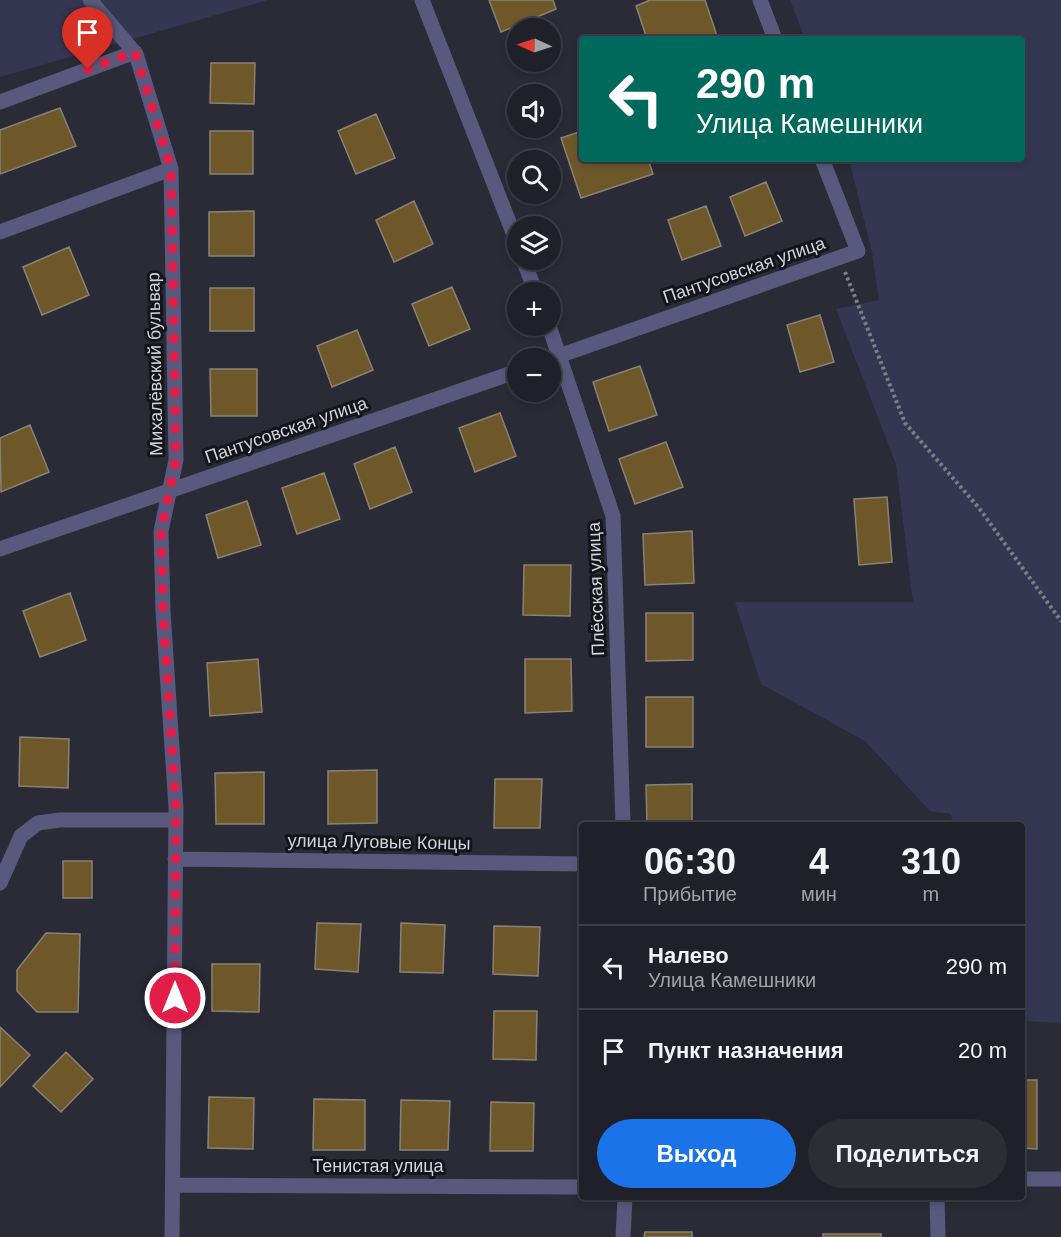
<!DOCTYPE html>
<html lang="ru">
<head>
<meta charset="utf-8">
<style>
  :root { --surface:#20202a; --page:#2d2d36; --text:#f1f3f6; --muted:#a2a3a8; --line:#3d3e47; --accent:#1a73e8 }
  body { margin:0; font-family:Arial,sans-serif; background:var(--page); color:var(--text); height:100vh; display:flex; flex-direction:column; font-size:22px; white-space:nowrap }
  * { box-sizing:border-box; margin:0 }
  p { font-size:20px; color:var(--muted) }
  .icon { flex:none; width:33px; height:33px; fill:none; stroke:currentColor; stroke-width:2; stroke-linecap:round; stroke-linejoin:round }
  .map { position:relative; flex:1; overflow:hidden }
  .drawer { position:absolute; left:579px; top:822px; width:446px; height:378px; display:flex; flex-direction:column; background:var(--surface); border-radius:6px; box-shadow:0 3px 9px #0003,0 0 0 2px var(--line) }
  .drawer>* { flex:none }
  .top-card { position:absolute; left:579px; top:36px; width:446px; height:126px; border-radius:6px; box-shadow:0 3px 9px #0003,0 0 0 2px var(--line); background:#00695c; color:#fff; overflow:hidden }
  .needle { width:39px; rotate:273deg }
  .controls { position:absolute; left:507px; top:18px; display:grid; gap:12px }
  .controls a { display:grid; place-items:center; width:54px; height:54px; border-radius:50%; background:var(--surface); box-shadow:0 3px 9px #0003,0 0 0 2px var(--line); font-size:30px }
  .pin { position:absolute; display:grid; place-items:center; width:51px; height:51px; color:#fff; margin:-62px -26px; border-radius:50% 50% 50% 0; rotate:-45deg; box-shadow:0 0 6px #0007 }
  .pin .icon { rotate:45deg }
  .me { position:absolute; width:66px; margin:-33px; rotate:0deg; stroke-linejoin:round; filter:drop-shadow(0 0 4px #0008) }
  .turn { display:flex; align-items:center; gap:21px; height:126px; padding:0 18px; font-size:27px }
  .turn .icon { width:78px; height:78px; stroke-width:2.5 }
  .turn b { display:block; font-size:42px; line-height:51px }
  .eta { display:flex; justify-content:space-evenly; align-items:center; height:102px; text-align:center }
  .eta b { font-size:36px; font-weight:700; line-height:42px }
  .button { display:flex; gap:12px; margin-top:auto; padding:12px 18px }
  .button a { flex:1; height:69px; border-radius:36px; background:var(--accent); color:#fff; font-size:24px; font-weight:700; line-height:69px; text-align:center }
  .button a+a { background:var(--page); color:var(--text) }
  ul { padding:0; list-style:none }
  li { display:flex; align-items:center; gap:18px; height:84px; padding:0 18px; border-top:2px solid var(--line) }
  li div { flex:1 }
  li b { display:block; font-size:22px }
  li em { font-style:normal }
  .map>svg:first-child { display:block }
</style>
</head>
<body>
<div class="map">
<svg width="1061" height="1237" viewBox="0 0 1061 1237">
  <rect width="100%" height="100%" fill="#2b2b38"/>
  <path fill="#353652" d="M 0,0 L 268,0 L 0,77 Z
    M 790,0 L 1061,0 L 1061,1023 L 1022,1021 L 1022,825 L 953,825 L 951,814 L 930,811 L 865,741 L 761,684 L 735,602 L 913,602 L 896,464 L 836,309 L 879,300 L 872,252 L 849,159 L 1022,159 L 1022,39 L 805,39 Z"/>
  <path fill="#6e582a" stroke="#898274" stroke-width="1.5" d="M 489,0 L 553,0 L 556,9 L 501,32 Z
    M 650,0 L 705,0 L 718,39 L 647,39 L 636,6 Z
    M 211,63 L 255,63 L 254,104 L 210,103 Z
    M 60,108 L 76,146 L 0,174 L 0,130 Z
    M 376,114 L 395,158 L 356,174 L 338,131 Z
    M 210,131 L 253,131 L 253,174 L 210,174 Z
    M 582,131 L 582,159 L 648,159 L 653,174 L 581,198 L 561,138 Z
    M 766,182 L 782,221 L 745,236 L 730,197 Z
    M 414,201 L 433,244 L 394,262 L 376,220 Z
    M 706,206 L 721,246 L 682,260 L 668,220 Z
    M 254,211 L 254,256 L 209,256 L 209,212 Z
    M 69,247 L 89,295 L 42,315 L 23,267 Z
    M 452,287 L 470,329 L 429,346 L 412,304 Z
    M 210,288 L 254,288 L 254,331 L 210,331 Z
    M 820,315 L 834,362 L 800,372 L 787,325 Z
    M 357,330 L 373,370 L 332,387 L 317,346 Z
    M 640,366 L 657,415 L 609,431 L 593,382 Z
    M 210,369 L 257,369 L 257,416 L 211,416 Z
    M 500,413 L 516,456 L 475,472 L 459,428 Z
    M 30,425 L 49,472 L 1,492 L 0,438 Z
    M 666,442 L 683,487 L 635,504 L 619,459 Z
    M 395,447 L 412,492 L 370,509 L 354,464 Z
    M 324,473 L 340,519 L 297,534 L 282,488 Z
    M 887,497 L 892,562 L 859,565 L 854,499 Z
    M 247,501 L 261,545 L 218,558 L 206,515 Z
    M 692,531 L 694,583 L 645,585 L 643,534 Z
    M 524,565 L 571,565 L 570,616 L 523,615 Z
    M 70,593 L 86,640 L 40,657 L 23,611 Z
    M 646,613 L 693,613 L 693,660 L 646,661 Z
    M 258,659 L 262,712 L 210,716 L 207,663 Z
    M 525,659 L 571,659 L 572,711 L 525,713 Z
    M 646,697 L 693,697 L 693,747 L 646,747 Z
    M 20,737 L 69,739 L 68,788 L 19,786 Z
    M 377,770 L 377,823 L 328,824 L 328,771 Z
    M 264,772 L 264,824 L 216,824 L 215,773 Z
    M 495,779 L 542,779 L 540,828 L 494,828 Z
    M 692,784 L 692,825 L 647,825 L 646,785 Z
    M 63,861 L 92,861 L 92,898 L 63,898 Z
    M 317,923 L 361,924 L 358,972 L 315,969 Z
    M 401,923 L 445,925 L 443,973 L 400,972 Z
    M 494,926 L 540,927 L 538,976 L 493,974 Z
    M 46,933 L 80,934 L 78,1012 L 37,1012 L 17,991 L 17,970 Z
    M 212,964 L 260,964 L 259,1012 L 212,1011 Z
    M 494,1011 L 537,1011 L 536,1060 L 493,1059 Z
    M 0,1027 L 30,1055 L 0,1087 Z
    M 66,1052 L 93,1079 L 61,1112 L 33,1086 Z
    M 1022,1080 L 1037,1080 L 1037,1149 L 1022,1148 Z
    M 209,1097 L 254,1098 L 253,1149 L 208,1148 Z
    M 314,1099 L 365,1100 L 365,1150 L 313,1150 Z
    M 401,1100 L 450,1101 L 448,1150 L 400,1150 Z
    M 491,1102 L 534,1103 L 533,1151 L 490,1151 Z
    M 645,1232 L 692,1232 L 692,1237 L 644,1237 Z
    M 823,1234 L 881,1234 L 881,1237 L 823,1237 Z"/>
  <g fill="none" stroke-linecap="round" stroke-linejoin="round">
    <path stroke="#7c7d87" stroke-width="4" stroke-dasharray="3 3" stroke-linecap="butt" d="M 845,272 L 905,423 L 979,508 L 1061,621"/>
    <path stroke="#58597d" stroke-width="15" d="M 90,0 L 136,54 L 171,169 L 176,460 L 161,531 L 163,611 L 176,808 L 172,1237
      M 422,0 L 518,245
      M 760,0 L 775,39
      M 0,102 L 135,52
      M 0,232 L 171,169
      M 523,260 L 536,292
      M 549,326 L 613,516 L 623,825
      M 550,359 L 858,251 L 822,159
      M 0,549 L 518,371
      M 175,859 L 582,864
      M 0,883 L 21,836 L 38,823 L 60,820 L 176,820
      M 1022,1179 L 1061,1179
      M 174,1185 L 582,1187
      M 937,1197 L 938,1237
      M 623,1237 L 625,1197"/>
  </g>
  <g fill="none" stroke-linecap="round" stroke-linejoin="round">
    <path stroke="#e11d48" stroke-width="10" stroke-dasharray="0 18" d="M 88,69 L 135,52 L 171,169 L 176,460 L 161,531 L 163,611 L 176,808 L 175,998"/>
  </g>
  <g text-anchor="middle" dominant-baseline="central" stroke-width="6" stroke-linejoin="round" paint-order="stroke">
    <g font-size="18" fill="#d2d3db" stroke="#14141a">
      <text transform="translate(744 270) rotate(-19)">Пантусовская улица</text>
      <text transform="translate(155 364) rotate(-91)">Михалёвский бульвар</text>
      <text transform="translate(286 430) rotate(-19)">Пантусовская улица</text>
      <text transform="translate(596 589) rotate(-92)">Плёсская улица</text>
      <text transform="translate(379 842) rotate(1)">улица Луговые Концы</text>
      <text x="378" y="1166">Тенистая улица</text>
    </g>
  </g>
</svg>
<div class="controls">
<a><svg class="needle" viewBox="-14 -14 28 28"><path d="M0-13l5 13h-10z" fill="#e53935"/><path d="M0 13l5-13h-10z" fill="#a2a3a8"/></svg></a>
<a><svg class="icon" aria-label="sound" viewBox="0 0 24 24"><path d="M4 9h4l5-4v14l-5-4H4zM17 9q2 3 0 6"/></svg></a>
<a><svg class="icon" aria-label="search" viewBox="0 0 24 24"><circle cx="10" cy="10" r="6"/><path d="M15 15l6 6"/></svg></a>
<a><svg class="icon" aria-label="layers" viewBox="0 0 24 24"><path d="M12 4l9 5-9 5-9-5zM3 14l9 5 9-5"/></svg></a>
<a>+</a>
<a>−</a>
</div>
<div class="pin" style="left:88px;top:69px;background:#d93025"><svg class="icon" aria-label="arrive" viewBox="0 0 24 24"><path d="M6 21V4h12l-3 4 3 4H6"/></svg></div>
<svg class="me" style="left:175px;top:998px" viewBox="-20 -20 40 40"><circle r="17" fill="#e11d48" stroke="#fff" stroke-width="3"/><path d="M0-11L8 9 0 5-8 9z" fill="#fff"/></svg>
<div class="top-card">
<div class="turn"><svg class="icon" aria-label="left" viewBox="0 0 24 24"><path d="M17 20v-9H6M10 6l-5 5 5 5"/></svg><div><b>290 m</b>Улица Камешники</div></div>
</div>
<section class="drawer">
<div class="eta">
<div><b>06:30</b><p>Прибытие</p></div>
<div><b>4</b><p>мин</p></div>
<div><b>310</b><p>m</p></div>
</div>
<ul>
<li><svg class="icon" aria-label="left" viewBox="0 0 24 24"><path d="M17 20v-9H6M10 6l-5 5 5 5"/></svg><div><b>Налево</b><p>Улица Камешники</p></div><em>290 m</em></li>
<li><svg class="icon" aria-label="arrive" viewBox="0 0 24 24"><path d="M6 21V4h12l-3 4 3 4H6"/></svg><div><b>Пункт назначения</b></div><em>20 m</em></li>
</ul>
<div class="button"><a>Выход</a><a>Поделиться</a></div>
</section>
</div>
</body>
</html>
